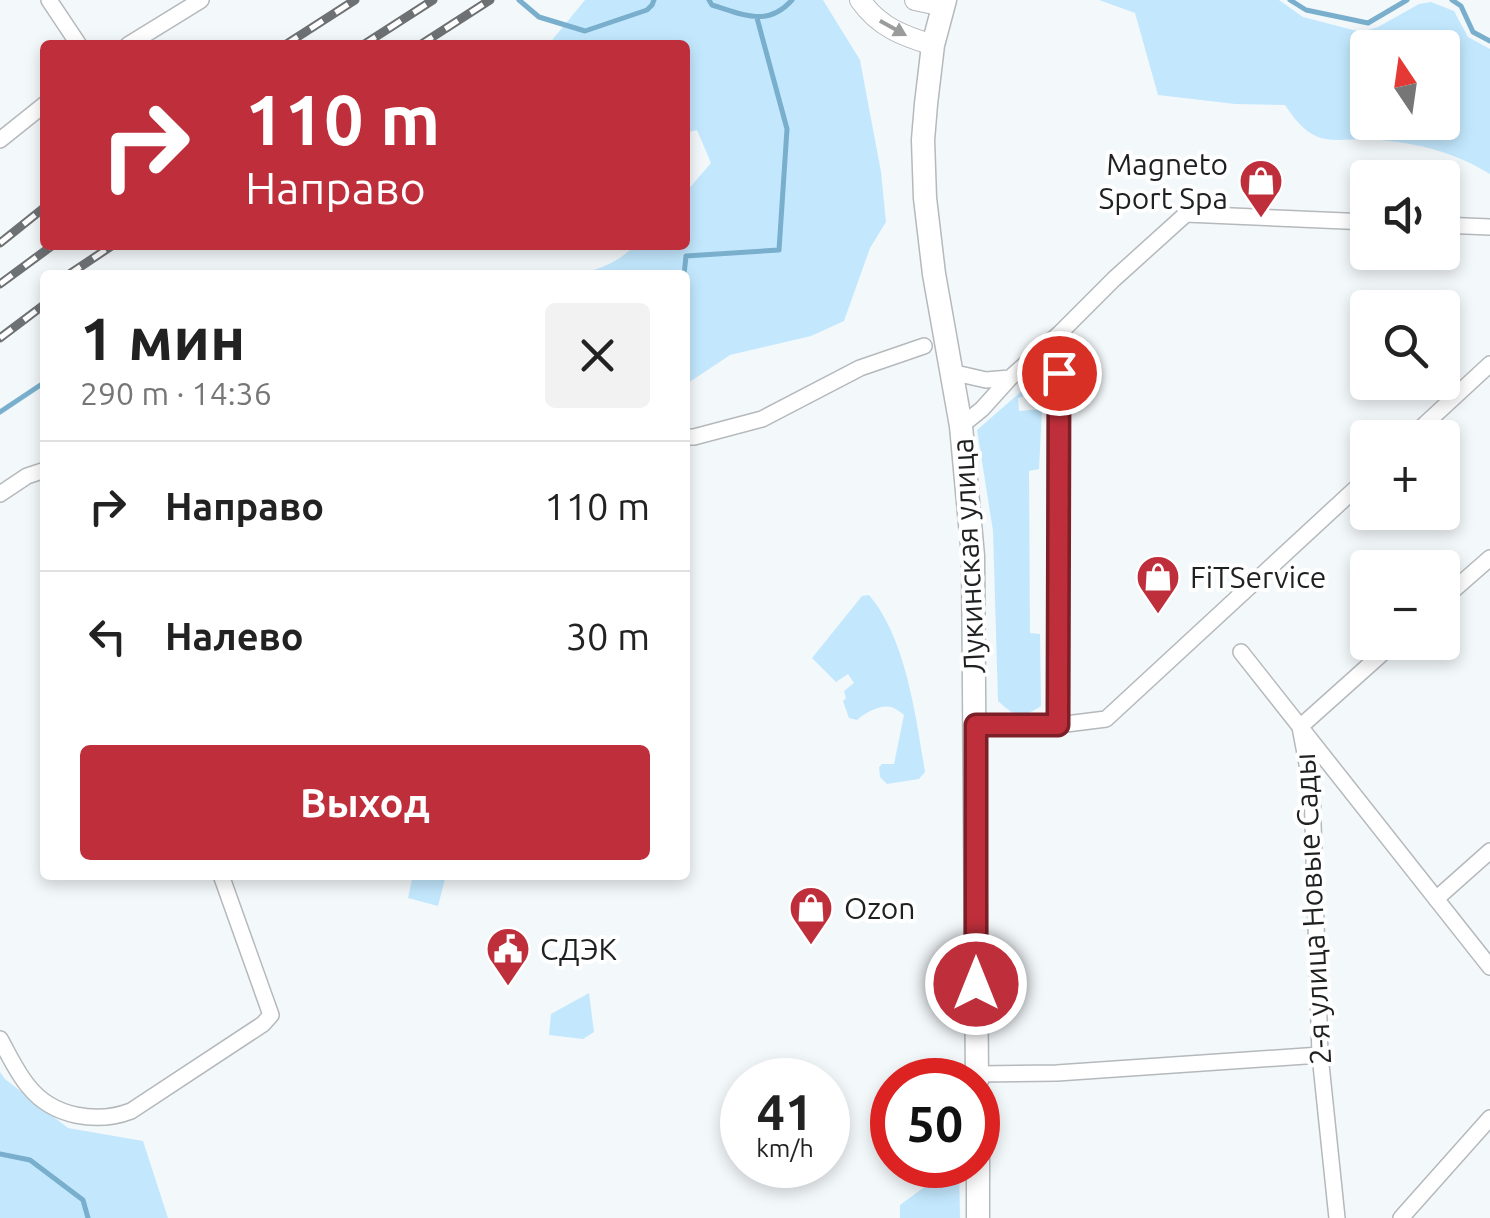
<!DOCTYPE html>
<html lang="ru">
<head>
<meta charset="utf-8">
<style>
  :root { --surface:#fff; --page:#f2f2f2; --text:#222; --muted:#767676; --line:#e0e0e0; --accent:#bf2f3b }
  body { margin:0; font-family:Ubuntu,sans-serif; background:var(--page); color:var(--text); height:100vh; display:flex; flex-direction:column; font-size:38px; white-space:nowrap }
  * { box-sizing:border-box; margin:0 }
  p { font-size:32px; color:var(--muted) }
  .icon { flex:none; width:55px; height:55px; fill:none; stroke:currentColor; stroke-width:2; stroke-linecap:round; stroke-linejoin:round }
  .map { position:relative; flex:1; overflow:hidden }
  .panel { position:absolute; left:40px; top:270px; width:650px; height:610px; display:flex; flex-direction:column; background:var(--surface); border-radius:10px; box-shadow:0 5px 15px #0003 }
  .panel>* { flex:none }
  .guide { position:absolute; left:40px; top:40px; width:650px; height:210px; border-radius:10px; box-shadow:0 5px 15px #0003; background:#bf2f3b; color:#fff; overflow:hidden }
  .needle { width:65px; rotate:347deg }
  .fabs { position:absolute; left:1350px; top:30px; display:grid; gap:20px }
  .fabs a { display:grid; place-items:center; width:110px; height:110px; border-radius:10px; background:var(--surface); box-shadow:0 5px 15px #0003; font-size:50px }
  .speed { position:absolute; left:720px; top:1058px; display:flex; gap:20px; font-size:50px; font-weight:700; text-align:center }
  .speed>* { display:grid; place-content:center; width:130px; height:130px; border-radius:50%; background:var(--surface); box-shadow:0 5px 15px #0003; line-height:1 }
  .speed small { font-size:25px; font-weight:400 }
  .speed .limit { border:15px solid #d22; background:#fff; color:#111 }
  .pin { position:absolute; display:grid; place-items:center; width:85px; height:85px; color:#fff; margin:-42px; border:5px solid #fff; border-radius:50%; box-shadow:0 2px 10px #0007 }
  .me { position:absolute; width:110px; margin:-55px; rotate:0deg; stroke-linejoin:round; filter:drop-shadow(0 0 8px #0008) }
  .turn { display:flex; align-items:center; gap:35px; height:210px; padding:0 40px; font-size:45px }
  .turn .icon { width:130px; height:130px; stroke-width:2.5 }
  .turn b { display:block; font-size:70px; line-height:85px }
  .round { display:grid; place-items:center; flex:none; width:105px; height:105px; border-radius:10px; background:var(--page) }
  .overview { display:flex; align-items:center; justify-content:space-between; height:170px; padding:0 40px }
  h1 { font-size:60px; font-weight:700; line-height:75px }
  .action { display:flex; gap:20px; margin-top:auto; padding:20px 40px }
  .action a { flex:1; height:115px; border-radius:10px; background:var(--accent); color:#fff; font-size:40px; font-weight:700; line-height:115px; text-align:center }
  ul { padding:0; list-style:none }
  li { display:flex; align-items:center; gap:30px; height:130px; padding:0 40px; border-top:2px solid var(--line) }
  li div { flex:1 }
  li b { display:block; font-size:38px }
  li em { font-style:normal }
  .map>svg:first-child { display:block }
</style>
</head>
<body>
<div class="map">
<svg width="1490" height="1218" viewBox="0 0 1490 1218">
  <rect width="100%" height="100%" fill="#f3f8fb"/>
  <path fill="#c3e8fe" fill-rule="evenodd" d="M 585,0 L 823,0 L 860,60 L 881,172 L 886,222 L 870,248 L 844,321 L 811,336 L 730,355 L 685,385 L 685,275 L 562,275 C 591,273 615,266 635,245 L 685,245 L 685,193 L 711,163 L 697,130 L 685,133 L 685,45 L 548,45 Z
    M 1099,0 L 1279,0 L 1303,17 L 1361,32 L 1378,27 L 1419,4 L 1431,2 L 1454,11 L 1468,37 L 1490,49 L 1490,174 C 1451,150 1410,141 1364,139 C 1350,139 1330,142 1318,137 C 1302,130 1294,118 1285,105 L 1235,104 L 1158,95 L 1135,13 ZM 1368,48 L 1442,48 L 1442,122 L 1368,122 Z
    M 1039,376 L 1042,390 L 1018,398 L 1019,411 L 1042,409 L 1039,469 L 1029,471 L 1030,633 L 1040,634 L 1041,706 C 1019,720 1016,717 998,701 L 993,531 L 977,430 Z
    M 869,595 C 906,638 916,717 925,772 L 919,779 L 887,784 L 880,777 L 879,767 L 882,764 L 894,764 L 904,715 C 902,713 893,707 891,707 C 881,704 864,713 857,720 L 849,718 L 843,701 L 846,698 L 844,691 L 854,683 L 848,674 L 836,682 L 812,658 L 862,596 Z
    M 413,875 L 446,875 L 438,906 L 408,898 Z
    M 589,993 L 594,1032 L 583,1039 L 549,1035 L 551,1014 Z
    M 0,1072 L 5,1079 L 68,1128 L 143,1141 L 168,1218 L 0,1218 Z
    M 941,1165 L 959,1165 L 960,1218 L 900,1218 L 900,1205 L 927,1185 Z"/>
  <g fill="none" stroke-linecap="round" stroke-linejoin="round">
    <path stroke="#79afcc" stroke-width="5" d="M 519,0 L 539,17 L 585,31 L 647,10 L 652,5 L 654,0
      M 709,0 L 712,5 C 742,14 767,28 792,0
      M 1290,0 L 1306,10 L 1368,23 L 1407,0
      M 1452,0 L 1461,6 L 1473,32 L 1490,41
      M 684,275 L 686,256 L 779,250 L 787,129 L 757,18
      M 0,412 L 45,382
      M 0,1154 L 30,1160 L 83,1200 L 88,1218"/>
    <defs>
      <path id="minor" d="M 49,0 L 79,45
        M 128,45 L 201,0
        M 0,140 L 45,104
        M 1442,225 L 1490,227
        M 951,372 L 986,380 L 1010,378
        M 961,426 L 982,409 L 1010,378 L 1059,334 L 1114,279 L 1186,214 L 1368,222
        M 685,437 L 694,437 L 762,419 L 860,368 L 924,346
        M 1410,438 L 1490,364
        M 0,494 L 27,476 L 45,470
        M 1442,600 L 1490,558
        M 1241,652 L 1490,967
        M 976,725 L 1058,725 L 1106,719 L 1368,477
        M 1058,725 L 1059,334
        M 1436,899 L 1490,851
        M 0,1039 C 9,1055 17,1073 29,1087 C 53,1117 97,1124 131,1111 L 263,1024 L 271,1015 L 221,875
        M 977,1074 L 1057,1073 L 1320,1055
        M 1337,1218 L 1320,1055 L 1312,790 L 1300,727 L 1395,642
        M 1401,1218 L 1490,1118"/>
      <path id="tertiary" d="M 860,0 C 879,27 903,36 933,45
        M 915,0 L 943,6"/>
      <path id="secondary" d="M 945,0 L 933,45 L 926,104 L 923,140 L 925,198 L 934,274 L 961,426 L 973,556 L 977,1080
        M 978,1107 L 978,1218"/>
    </defs>
    <use href="#minor" stroke="#b5b9bc" stroke-width="18"/>
    <use href="#tertiary" stroke="#b5b9bc" stroke-width="22"/>
    <use href="#secondary" stroke="#b5b9bc" stroke-width="25"/>
    <use href="#minor" stroke="#fff" stroke-width="15"/>
    <use href="#tertiary" stroke="#fff" stroke-width="20"/>
    <use href="#secondary" stroke="#fff" stroke-width="22"/>
    <defs>
      <path id="rail" d="M 285,45 L 355,0
        M 363,45 L 433,0
        M 420,45 L 490,0
        M 0,243 L 45,207
        M 68,275 L 113,245
        M 0,284 L 53,245
        M 0,338 L 45,304"/>
    </defs>
    <use href="#rail" stroke="#6e7173" stroke-width="9"/>
    <use href="#rail" stroke="#fff" stroke-width="5" stroke-dasharray="15" stroke-linecap="butt"/>
  </g>
  <defs><path id="oneway-solid" d="M-6-.8H1V-3.2L6.5 0L1 3.2V.8H-6Z" transform="scale(2.5)"/></defs>
  <use fill="#9a9b9b" href="#oneway-solid" transform="translate(893 28) rotate(29)"/>
  <g fill="none" stroke-linecap="round" stroke-linejoin="round">
    <defs>
      <path id="route" d="M 976,984 L 976,725 L 1058,725 L 1059,373"/>
    </defs>
    <use href="#route" stroke="#7c1f26" stroke-width="25"/>
    <use href="#route" stroke="#bf2f3b" stroke-width="18"/>
  </g>
  <defs>
    <symbol id="shop-pin" viewBox="-11 -11 22 30"><path d="M0 17L-7.5 6A9.5 9.5 0 1 1 7.5 6Z" fill="#bf2f3b" stroke="#fff"/><path d="M-5-2.5h2.3a2.7 3.5 0 0 1 5.4 0H5L5.5 6h-11ZM-1.5-2.5h3a1.5 2.3 0 0 0-3 0Z" fill="#fff"/></symbol>
    <symbol id="civic-pin" viewBox="-11 -11 22 30"><path d="M0 17L-7.5 6A9.5 9.5 0 1 1 7.5 6Z" fill="#bf2f3b" stroke="#fff"/><path d="M-.6-6.5H3V-4.5H.6V-3L4-1V1h2V6H-6V1h2V-1L-.6-3ZM-1.2 2.5V6h2.4V2.5Z" fill="#fff"/></symbol>
  </defs>
  <g fill-rule="evenodd">
    <use href="#shop-pin" x="1236" y="156" width="50" height="68"/>
    <use href="#shop-pin" x="1133" y="552" width="50" height="68"/>
    <use href="#shop-pin" x="786" y="883" width="50" height="68"/>
    <use href="#civic-pin" x="483" y="924" width="50" height="68"/>
  </g>
  <g text-anchor="middle" dominant-baseline="central" stroke-width="8" stroke-linejoin="round" paint-order="stroke">
    <g font-size="30" fill="#1f2021" stroke="#fff" text-anchor="start">
      <text x="1228" y="164" text-anchor="end">Magneto<tspan x="1228" dy="34">Sport Spa</tspan></text>
      <text x="1190" y="577">FiTService</text>
      <text x="844" y="908">Ozon</text>
      <text x="540" y="949">СДЭК</text>
    </g>
    <g font-size="30" fill="#1f2021" stroke="#fff">
      <text transform="translate(968 556) rotate(-93)">Лукинская улица</text>
      <text transform="translate(1312 909) rotate(-93)">2-я улица Новые Сады</text>
    </g>
  </g>
</svg>
<div class="fabs">
<a><svg class="needle" viewBox="-14 -14 28 28"><path d="M0-13l5 13h-10z" fill="#e53935"/><path d="M0 13l5-13h-10z" fill="#767676"/></svg></a>
<a><svg class="icon" aria-label="sound" viewBox="0 0 24 24"><path d="M4 9h4l5-4v14l-5-4H4zM17 9q2 3 0 6"/></svg></a>
<a><svg class="icon" aria-label="search" viewBox="0 0 24 24"><circle cx="10" cy="10" r="6"/><path d="M15 15l6 6"/></svg></a>
<a>+</a>
<a>−</a>
</div>
<div class="speed"><div>41<small>km/h</small></div><div class="limit">50</div></div>
<div class="pin" style="left:1059px;top:373px;background:#d93025"><svg class="icon" aria-label="arrive" viewBox="0 0 24 24"><path d="M6 21V4h12l-3 4 3 4H6"/></svg></div>
<svg class="me" style="left:976px;top:984px" viewBox="-20 -20 40 40"><circle r="17" fill="#bf2f3b" stroke="#fff" stroke-width="3"/><path d="M0-11L8 9 0 5-8 9z" fill="#fff"/></svg>
<div class="guide">
<div class="turn"><svg class="icon" aria-label="right" viewBox="0 0 24 24"><path d="M7 20v-9h11M14 6l5 5-5 5"/></svg><div><b>110 m</b>Направо</div></div>
</div>
<section class="panel">
<div class="overview"><div><h1>1 мин</h1><p>290 m · 14:36</p></div><a class="round"><svg class="icon" aria-label="close" viewBox="0 0 24 24"><path d="M6 6l12 12M18 6L6 18"/></svg></a></div>
<ul>
<li><svg class="icon" aria-label="right" viewBox="0 0 24 24"><path d="M7 20v-9h11M14 6l5 5-5 5"/></svg><div><b>Направо</b></div><em>110 m</em></li>
<li><svg class="icon" aria-label="left" viewBox="0 0 24 24"><path d="M17 20v-9H6M10 6l-5 5 5 5"/></svg><div><b>Налево</b></div><em>30 m</em></li>
</ul>
<div class="action"><a>Выход</a></div>
</section>
</div>
</body>
</html>
